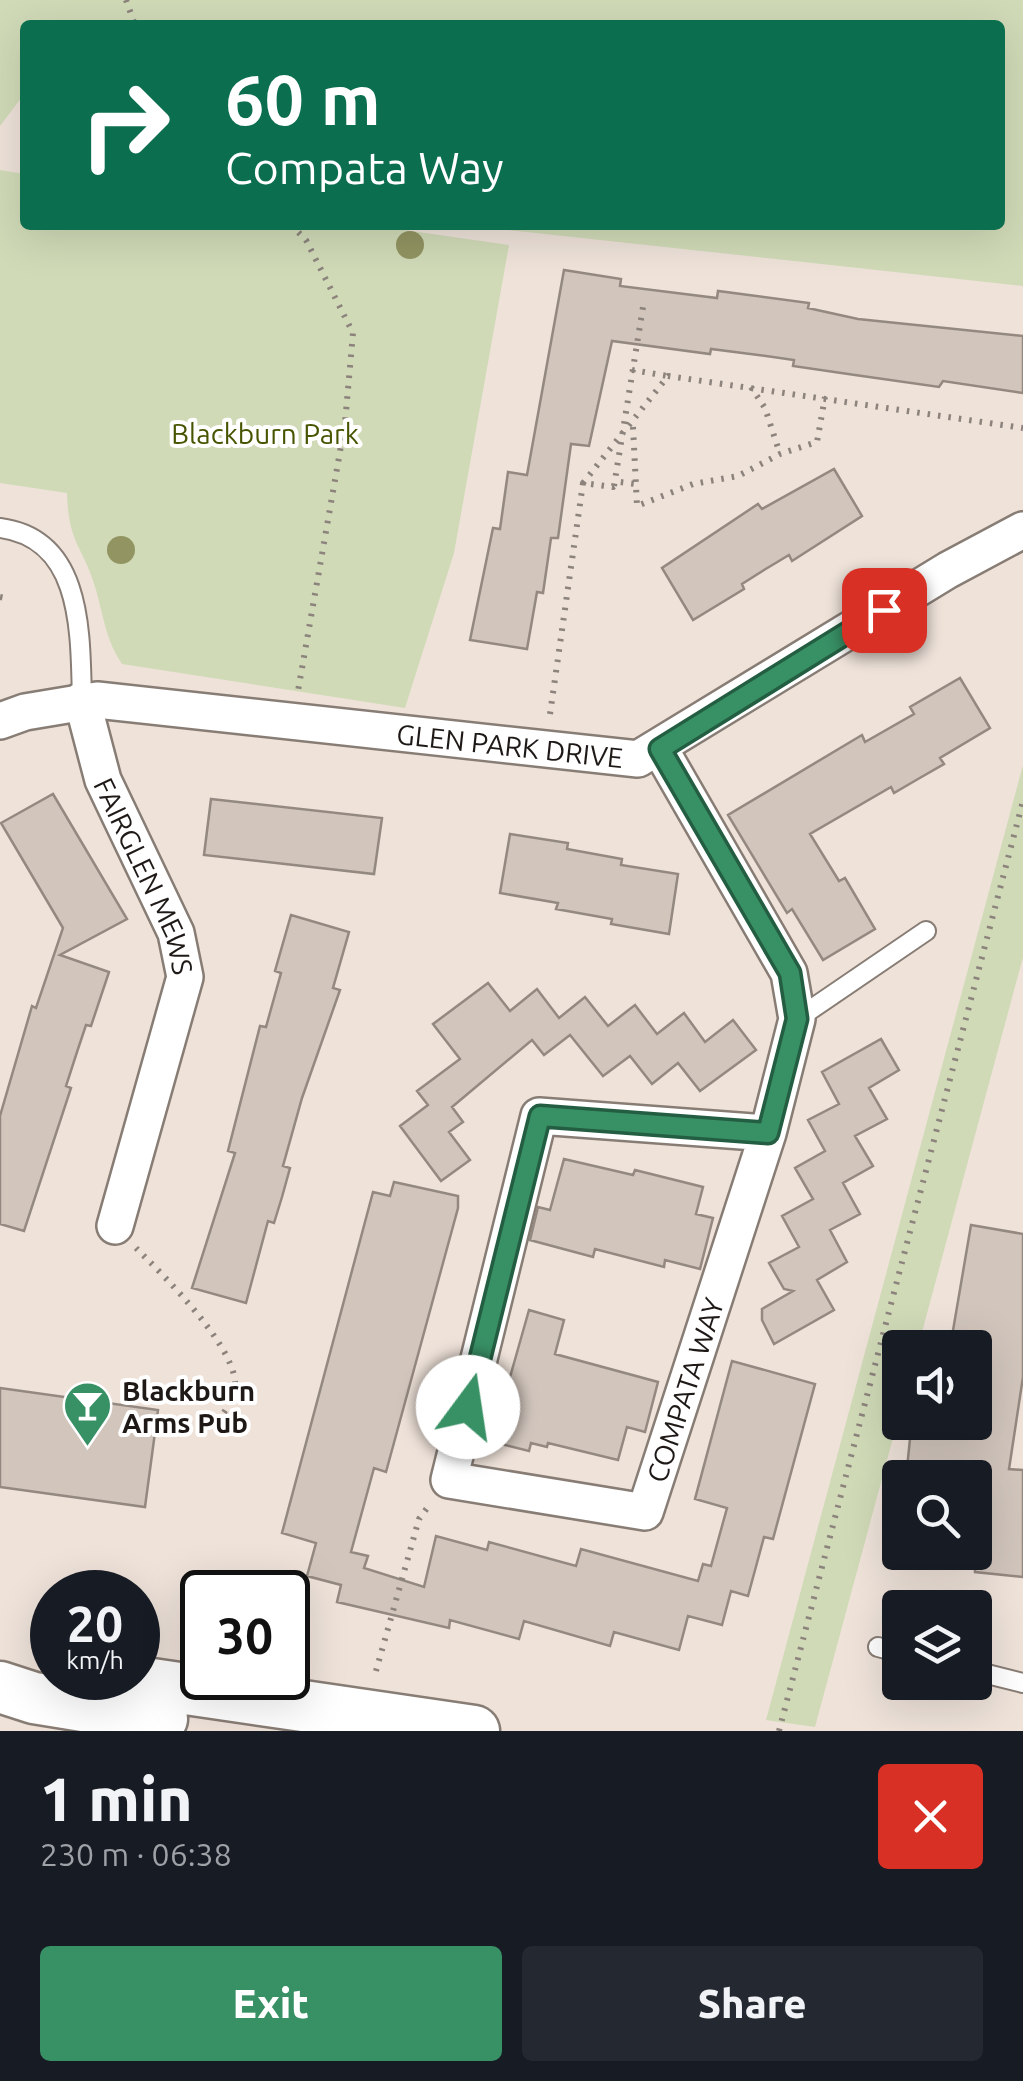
<!DOCTYPE html>
<html lang="en">
<head>
<meta charset="utf-8">
<style>
  :root { --surface:#171b24; --page:#242831; --text:#f1f3f6; --muted:#9ea1a6; --accent:#389065 }
  body { margin:0; font-family:Ubuntu,sans-serif; background:var(--page); color:var(--text); height:100vh; display:flex; flex-direction:column; font-size:38px; white-space:nowrap }
  * { box-sizing:border-box; margin:0 }
  p { font-size:32px; color:var(--muted) }
  .icon { flex:none; width:55px; height:55px; fill:none; stroke:currentColor; stroke-width:2; stroke-linecap:round; stroke-linejoin:round }
  .map { position:relative; height:1731px; overflow:hidden }
  .drawer { display:flex; flex-direction:column; background:var(--surface); flex:1 }
  .drawer>* { flex:none }
  .banner { position:absolute; left:20px; top:20px; width:985px; height:210px; border-radius:10px; box-shadow:0 10px 40px #0002; background:#0b6e4f; color:#fff; overflow:hidden }
  .tools { position:absolute; left:882px; top:1330px; display:grid; gap:20px }
  .tools a { display:grid; place-items:center; width:110px; height:110px; border-radius:10px; background:var(--surface); box-shadow:0 10px 40px #0002; font-size:50px }
  .speed { position:absolute; left:30px; top:1570px; display:flex; gap:20px; font-size:50px; font-weight:700; text-align:center }
  .speed>* { display:grid; place-content:center; width:130px; height:130px; border-radius:50%; background:var(--surface); box-shadow:0 10px 40px #0002; line-height:1 }
  .speed small { font-size:25px; font-weight:400 }
  .speed .limit { border:5px solid #111; border-radius:15px; background:#fff; color:#111 }
  .pin { position:absolute; display:grid; place-items:center; width:85px; height:85px; color:#fff; margin:-42px; border-radius:20px; box-shadow:0 5px 15px #0006 }
  .me { position:absolute; width:110px; margin:-55px; rotate:14deg; stroke-linejoin:round; filter:drop-shadow(0 0 8px #0008) }
  .turn { display:flex; align-items:center; gap:35px; height:210px; padding:0 40px; font-size:45px }
  .turn .icon { width:130px; height:130px; stroke-width:2.5 }
  .turn b { display:block; font-size:70px; line-height:85px }
  .round { display:grid; place-items:center; flex:none; width:105px; height:105px; border-radius:10px; background:var(--page) }
  .summary { display:flex; align-items:center; justify-content:space-between; height:170px; padding:0 40px }
  h1 { font-size:60px; font-weight:800; line-height:75px }
  .primary-button { display:flex; gap:20px; margin-top:auto; padding:20px 40px }
  .primary-button a { flex:1; height:115px; border-radius:10px; background:var(--accent); color:#fff; font-size:40px; font-weight:800; line-height:115px; text-align:center }
  .primary-button a+a { background:var(--page); color:var(--text) }
  .map>svg:first-child { display:block }
</style>
</head>
<body>
<div class="map">
<svg width="1023" height="1731" viewBox="0 0 1023 1731">
  <rect width="100%" height="100%" fill="#eee2d9"/>
  <path fill="#d0dab7" d="M 0,0 L 1023,0 L 1023,286 L 463,225 L 1000,225 L 1000,25 L 25,25 L 25,93 L 0,126 Z
    M 0,170 L 25,174 L 25,225 L 370,225 L 509,245 L 454,553 L 405,708 L 122,664 C 106,640 104,618 96,590 C 84,547 68,544 67,493 L 0,483 Z
    M 1023,765 L 1023,957 L 918,1347 L 900,1348 L 900,1412 L 815,1727 L 766,1720 Z"/>
  <path fill="#d1c5bc" stroke="#948981" stroke-width="2.5" d="M 564,270 L 621,279 L 620,286 L 717,298 L 718,291 L 809,303 L 808,308 L 858,319 L 1023,336 L 1023,393 L 943,381 L 939,387 L 855,375 L 793,366 L 794,360 L 766,356 L 711,349 L 710,354 L 612,341 L 589,446 L 571,444 L 558,538 L 551,538 L 543,593 L 537,592 L 527,649 L 470,640 L 493,528 L 500,529 L 508,472 L 527,475 Z
    M 834,469 L 862,516 L 792,561 L 789,555 L 764,570 L 742,584 L 744,589 L 693,620 L 662,568 L 758,504 L 762,509 Z
    M 960,678 L 990,728 L 940,758 L 944,764 L 918,779 L 894,793 L 891,787 L 810,834 L 839,881 L 845,878 L 875,929 L 823,960 L 792,909 L 787,913 L 728,815 L 862,735 L 865,742 L 914,714 L 910,707 Z
    M 53,794 L 127,919 L 60,955 L 109,972 L 91,1026 L 86,1025 L 77,1052 L 66,1086 L 71,1088 L 24,1231 L 0,1224 L 0,1116 L 32,1006 L 36,1008 L 63,928 L 1,823 Z
    M 211,799 L 382,818 L 374,874 L 204,855 Z
    M 510,834 L 568,843 L 567,849 L 622,859 L 621,865 L 678,874 L 669,934 L 611,924 L 612,919 L 556,909 L 558,903 L 500,893 Z
    M 291,915 L 349,932 L 333,988 L 340,990 L 302,1098 L 283,1166 L 290,1168 L 282,1197 L 274,1223 L 268,1221 L 246,1303 L 192,1288 L 235,1153 L 228,1151 L 260,1026 L 266,1027 L 281,973 L 275,971 Z
    M 488,983 L 510,1011 L 537,989 L 559,1018 L 585,997 L 608,1026 L 635,1005 L 657,1034 L 684,1013 L 705,1042 L 733,1020 L 756,1050 L 700,1091 L 678,1063 L 652,1084 L 630,1056 L 603,1076 L 570,1035 L 544,1055 L 532,1040 L 452,1107 L 463,1122 L 449,1132 L 470,1160 L 441,1181 L 400,1126 L 428,1105 L 417,1091 L 460,1059 L 433,1024 Z
    M 881,1039 L 899,1070 L 869,1088 L 887,1119 L 855,1136 L 873,1166 L 843,1183 L 860,1214 L 830,1230 L 847,1262 L 817,1280 L 834,1310 L 774,1344 L 762,1320 L 762,1309 L 793,1291 L 784,1289 L 769,1263 L 799,1247 L 782,1216 L 813,1199 L 795,1168 L 825,1151 L 808,1120 L 839,1104 L 822,1072 Z
    M 564,1159 L 633,1175 L 635,1170 L 703,1187 L 696,1214 L 713,1218 L 700,1269 L 665,1260 L 664,1267 L 595,1249 L 593,1257 L 530,1240 L 538,1207 L 550,1210 Z
    M 394,1182 L 458,1196 L 458,1208 L 386,1472 L 374,1468 L 351,1552 L 368,1556 L 364,1568 L 424,1587 L 436,1536 L 487,1550 L 489,1542 L 576,1566 L 581,1549 L 698,1581 L 703,1564 L 711,1566 L 727,1508 L 695,1499 L 732,1361 L 815,1384 L 773,1539 L 764,1537 L 748,1596 L 731,1591 L 722,1625 L 688,1616 L 679,1650 L 614,1632 L 610,1646 L 524,1621 L 519,1639 L 450,1620 L 449,1628 L 337,1602 L 341,1585 L 307,1576 L 316,1543 L 282,1533 L 373,1192 L 390,1196 Z
    M 971,1225 L 1023,1234 L 1023,1377 L 1009,1469 L 1023,1470 L 1023,1577 L 975,1572 L 975,1478 L 906,1478 L 911,1429 L 936,1430 L 937,1422 L 975,1422 L 975,1348 L 950,1348 Z
    M 529,1310 L 564,1320 L 555,1354 L 658,1382 L 645,1432 L 627,1427 L 618,1460 L 548,1443 L 547,1447 L 531,1443 L 529,1451 L 481,1439 L 489,1406 L 501,1409 Z
    M 0,1388 L 158,1410 L 145,1507 L 0,1487 Z"/>
  <g fill="none" stroke-linecap="round" stroke-linejoin="round">
    <defs>
      <path id="lane" d="M 0,528 C 84,539 80,635 82,700
        M 797,1019 L 926,931
        M 878,1647 L 900,1653
        M 975,1671 L 1023,1683"/>
      <g id="street">
        <path id="s1" d="M 82,700 L 103,780 L 176,933 L 185,977 L 115,1226"/>
        <path id="s2" d="M 0,721 L 25,712 L 97,700 L 638,759 L 948,570 L 1023,530"/>
        <path d="M 660,749 L 789,973 L 797,1019 L 768,1133 L 645,1512 L 449,1480 L 539,1116 L 768,1133"/>
      </g>
      <path id="secondary" d="M 111,1678 L 474,1731
        M 0,1687 L 34,1698 L 162,1719"/>
    </defs>
    <use href="#lane" stroke="#887d75" stroke-width="22"/>
    <use href="#street" stroke="#887d75" stroke-width="40"/>
    <use href="#secondary" stroke="#887d75" stroke-width="55"/>
    <path stroke="#8c837d" stroke-width="6" stroke-dasharray="2.5 8" stroke-linecap="butt" d="M 126,0 L 135,25
      M 291,225 L 306,240 L 353,333 L 345,423 L 298,691
      M 632,370 L 668,376
      M 751,387 L 765,408 L 780,454
      M 633,427 L 637,506 L 693,484 L 738,476 L 780,454 L 817,442 L 825,397
      M 583,483 L 668,376 L 1023,428
      M 614,486 L 643,307
      M 0,597 L 5,598
      M 550,714 L 583,483 L 613,487 L 620,482 L 636,484
      M 136,1248 C 164,1276 231,1342 235,1381 C 237,1397 224,1412 216,1424
      M 376,1671 L 419,1519 L 430,1504
      M 779,1731 L 1023,801"/>
    <use href="#lane" stroke="#fff" stroke-width="18"/>
    <use href="#street" stroke="#fff" stroke-width="35"/>
    <use href="#secondary" stroke="#fff" stroke-width="50"/>
  </g>
  <g fill="#929462">
    <circle cx="410" cy="245" r="14"/>
    <circle cx="121" cy="550" r="14"/>
  </g>
  <g fill="none" stroke-linecap="round" stroke-linejoin="round">
    <defs>
      <path id="route" d="M 468,1407 L 540,1116 L 768,1133 L 797,1019 L 790,973 L 660,749 L 884,610"/>
    </defs>
    <use href="#route" stroke="#245e42" stroke-width="25"/>
    <use href="#route" stroke="#389065" stroke-width="18"/>
  </g>
  <defs>
    <symbol id="bar-pin" viewBox="-11 -11 22 30"><path d="M0 17L-7.5 6A9.5 9.5 0 1 1 7.5 6Z" fill="#389065" stroke="#fff"/><path d="M-6-5H6L.8 .8V4.5H3.5V6h-7V4.5H-.8V.8Z" fill="#fff"/></symbol>
  </defs>
  <g fill-rule="evenodd">
    <use href="#bar-pin" x="60" y="1378" width="55" height="75"/>
  </g>
  <g text-anchor="middle" dominant-baseline="central" stroke-width="8" stroke-linejoin="round" paint-order="stroke">
    <g font-size="28" fill="#475500" stroke="#fff">
      <text x="265" y="433">Blackburn Park</text>
    </g>
    <g font-size="28" fill="#1e1916" stroke="#fff">
      <text stroke="none"><textPath href="#s2" startOffset="515">GLEN PARK DRIVE</textPath></text>
      <text stroke="none"><textPath href="#s1" startOffset="188">FAIRGLEN MEWS</textPath></text>
      <text transform="translate(685 1390) rotate(-72)">COMPATA WAY</text>
    </g>
    <g font-size="28" font-weight="bold" fill="#1e1916" stroke="#fff" text-anchor="start">
      <text x="122" y="1390">Blackburn<tspan x="122" dy="32">Arms Pub</tspan></text>
    </g>
  </g>
</svg>
<div class="tools">
<a><svg class="icon" aria-label="sound" viewBox="0 0 24 24"><path d="M4 9h4l5-4v14l-5-4H4zM17 9q2 3 0 6"/></svg></a>
<a><svg class="icon" aria-label="search" viewBox="0 0 24 24"><circle cx="10" cy="10" r="6"/><path d="M15 15l6 6"/></svg></a>
<a><svg class="icon" aria-label="layers" viewBox="0 0 24 24"><path d="M12 4l9 5-9 5-9-5zM3 14l9 5 9-5"/></svg></a>
</div>
<div class="speed"><div>20<small>km/h</small></div><div class="limit">30</div></div>
<div class="pin" style="left:884px;top:610px;background:#d93025"><svg class="icon" aria-label="arrive" viewBox="0 0 24 24"><path d="M6 21V4h12l-3 4 3 4H6"/></svg></div>
<svg class="me" style="left:468px;top:1407px" viewBox="-20 -20 40 40"><circle r="19" fill="#fff"/><path d="M0-13L10 11 0 6-10 11z" fill="#389065"/></svg>
<div class="banner">
<div class="turn"><svg class="icon" aria-label="right" viewBox="0 0 24 24"><path d="M7 20v-9h11M14 6l5 5-5 5"/></svg><div><b>60 m</b>Compata Way</div></div>
</div>
</div>
<section class="drawer">
<div class="summary"><div><h1>1 min</h1><p>230 m · 06:38</p></div><a class="round" style="background:#d93025;color:#fff"><svg class="icon" aria-label="close" viewBox="0 0 24 24"><path d="M6 6l12 12M18 6L6 18"/></svg></a></div>
<div class="primary-button"><a>Exit</a><a>Share</a></div>
</section>
</body>
</html>
